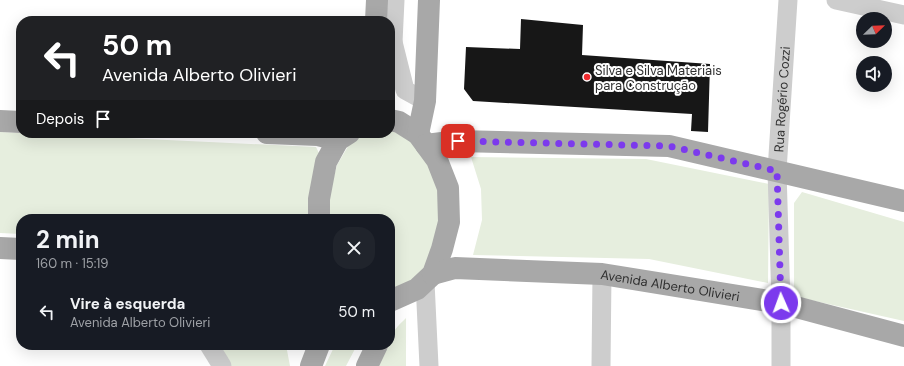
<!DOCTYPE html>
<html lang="pt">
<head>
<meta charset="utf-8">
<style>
  :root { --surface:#171b24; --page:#20242c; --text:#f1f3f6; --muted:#9ea1a6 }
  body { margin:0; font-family:"DM Sans",sans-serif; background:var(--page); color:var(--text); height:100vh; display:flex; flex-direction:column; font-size:15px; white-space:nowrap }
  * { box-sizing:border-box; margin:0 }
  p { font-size:13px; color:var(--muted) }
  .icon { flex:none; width:22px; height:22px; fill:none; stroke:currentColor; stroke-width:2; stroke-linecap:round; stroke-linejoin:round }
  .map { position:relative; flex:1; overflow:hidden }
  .side { position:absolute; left:16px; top:214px; width:379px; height:136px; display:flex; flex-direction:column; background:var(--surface); border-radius:16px; box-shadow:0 4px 16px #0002 }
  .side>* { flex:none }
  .top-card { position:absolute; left:16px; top:16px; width:379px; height:122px; border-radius:16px; box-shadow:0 4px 16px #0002; background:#202124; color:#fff; overflow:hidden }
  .needle { width:26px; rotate:67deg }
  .buttons { position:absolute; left:856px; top:12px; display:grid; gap:8px }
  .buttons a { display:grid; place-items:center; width:36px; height:36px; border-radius:50%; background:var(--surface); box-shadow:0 4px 16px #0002; font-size:20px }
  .pin { position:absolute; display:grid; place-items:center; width:34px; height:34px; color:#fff; margin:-17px; border-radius:8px; box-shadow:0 2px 6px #0006 }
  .me { position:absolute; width:44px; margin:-22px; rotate:358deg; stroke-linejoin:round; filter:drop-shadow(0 0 3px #0008) }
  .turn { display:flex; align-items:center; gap:14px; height:84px; padding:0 20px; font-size:18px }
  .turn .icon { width:52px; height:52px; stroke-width:2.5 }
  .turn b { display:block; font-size:28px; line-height:34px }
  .then { display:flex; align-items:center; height:38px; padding:0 20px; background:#0003; gap:8px; font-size:15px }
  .round { display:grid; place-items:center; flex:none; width:42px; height:42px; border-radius:16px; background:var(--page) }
  .head { display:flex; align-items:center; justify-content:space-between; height:68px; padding:0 20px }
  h1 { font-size:24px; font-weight:700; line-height:30px }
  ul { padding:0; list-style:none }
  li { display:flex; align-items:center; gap:12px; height:60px; padding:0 20px }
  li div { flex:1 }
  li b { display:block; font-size:15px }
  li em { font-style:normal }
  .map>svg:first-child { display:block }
</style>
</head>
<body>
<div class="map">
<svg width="904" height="366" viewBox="0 0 904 366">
  <rect width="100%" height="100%" fill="#fff"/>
  <path fill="#e6eede" d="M 390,128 L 414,141 L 431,165 L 440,191 L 441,220 L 427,268 L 415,281 L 390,291 L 390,219 L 328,219 L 328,198 L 337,165 L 350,143 L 366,133 L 390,133 Z
    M 0,132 L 316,147 L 319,153 L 310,219 L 21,219 L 21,234 L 0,233 Z
    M 471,157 L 646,159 L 769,184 L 768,283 L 649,259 L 473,255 L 482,220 L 481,189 Z
    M 802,192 L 904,222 L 904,321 L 797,297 L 794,287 L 794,203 Z
    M 406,318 L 406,366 L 376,366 L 386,345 L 390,345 C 390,332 398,326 406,318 Z
    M 214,345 L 286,345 L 290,366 L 228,366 Z
    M 335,345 L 357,345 L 346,366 L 325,366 Z"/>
  <path fill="#171717" d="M 521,19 L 583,25 L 582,55 L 710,64 L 708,132 L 691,131 L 692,114 L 473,101 L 464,89 L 466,47 L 520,49 Z"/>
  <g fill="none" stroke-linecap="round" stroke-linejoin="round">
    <g stroke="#cdcdcd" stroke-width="19">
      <path d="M 836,0 L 904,15"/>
      <path d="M 393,42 L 405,90 L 425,101"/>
      <path d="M 390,53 L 393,42 L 395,0"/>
      <path d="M 425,282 L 429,366"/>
      <path d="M 209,345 L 222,366"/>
      <path d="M 601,366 L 602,274"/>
      <path id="s1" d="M 781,366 L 781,303 L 777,171 L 788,0"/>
    </g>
    <g stroke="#a8a8a8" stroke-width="22">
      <path d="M 376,21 L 377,0"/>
      <path d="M 390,120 L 399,122 L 418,134 L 437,160 L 448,188 L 449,222 L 442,249 L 433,274 L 417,289 L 390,301"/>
      <path d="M 0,121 L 21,122"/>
      <path d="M 267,133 L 318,135 L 338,140"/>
      <path d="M 418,134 L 425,101 L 429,0"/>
      <path d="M 426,145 L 458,141 L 669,146 L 904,201"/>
      <path d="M 319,219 L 319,199 L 326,162 L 338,140 L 349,133"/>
      <path d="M 0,248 L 21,249"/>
      <path id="s2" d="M 433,274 L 455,268 L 602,274 L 781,303 L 904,336"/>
      <path d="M 311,366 L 319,345"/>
      <path d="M 367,366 L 377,345"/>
    </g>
  </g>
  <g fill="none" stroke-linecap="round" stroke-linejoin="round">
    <path stroke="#7c3aed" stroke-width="7" stroke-dasharray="0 12.6" d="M 458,141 L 669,146 L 777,171 L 781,303"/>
  </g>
  <circle fill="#ef2a2e" stroke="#fff" stroke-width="1.5" cx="587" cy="77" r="4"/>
  <g text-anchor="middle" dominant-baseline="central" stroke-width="4" stroke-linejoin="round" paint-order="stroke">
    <g font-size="13" fill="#303030" stroke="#fff" text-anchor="start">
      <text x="595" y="70">Silva e Silva Materiais<tspan x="595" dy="15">para Construção</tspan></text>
    </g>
    <g font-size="13" fill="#303030" stroke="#fff">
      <text stroke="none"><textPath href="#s1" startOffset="267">Rua Rogério Cozzi</textPath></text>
      <text stroke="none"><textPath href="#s2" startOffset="239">Avenida Alberto Olivieri</textPath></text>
    </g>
  </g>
</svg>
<div class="buttons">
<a><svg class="needle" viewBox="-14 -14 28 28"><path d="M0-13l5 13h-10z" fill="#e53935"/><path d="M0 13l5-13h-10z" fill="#9ea1a6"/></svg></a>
<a><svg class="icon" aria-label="sound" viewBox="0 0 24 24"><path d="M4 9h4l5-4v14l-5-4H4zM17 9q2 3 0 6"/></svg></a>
</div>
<div class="pin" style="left:458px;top:141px;background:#d93025"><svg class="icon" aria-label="arrive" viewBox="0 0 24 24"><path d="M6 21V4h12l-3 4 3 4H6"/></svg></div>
<svg class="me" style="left:781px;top:303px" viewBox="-20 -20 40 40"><circle r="17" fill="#7c3aed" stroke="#fff" stroke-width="3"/><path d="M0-11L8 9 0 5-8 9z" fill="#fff"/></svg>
<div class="top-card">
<div class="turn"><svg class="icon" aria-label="left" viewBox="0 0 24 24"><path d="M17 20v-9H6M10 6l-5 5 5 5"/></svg><div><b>50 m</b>Avenida Alberto Olivieri</div></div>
<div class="then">Depois<svg class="icon" aria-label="arrive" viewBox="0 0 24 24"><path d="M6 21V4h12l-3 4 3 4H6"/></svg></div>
</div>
<section class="side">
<div class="head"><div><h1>2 min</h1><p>160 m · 15:19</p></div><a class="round"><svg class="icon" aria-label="close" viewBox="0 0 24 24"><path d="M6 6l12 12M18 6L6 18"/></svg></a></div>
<ul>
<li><svg class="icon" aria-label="left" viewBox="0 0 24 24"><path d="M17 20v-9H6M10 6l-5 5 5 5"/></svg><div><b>Vire à esquerda</b><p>Avenida Alberto Olivieri</p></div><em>50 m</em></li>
</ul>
</section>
</div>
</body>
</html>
